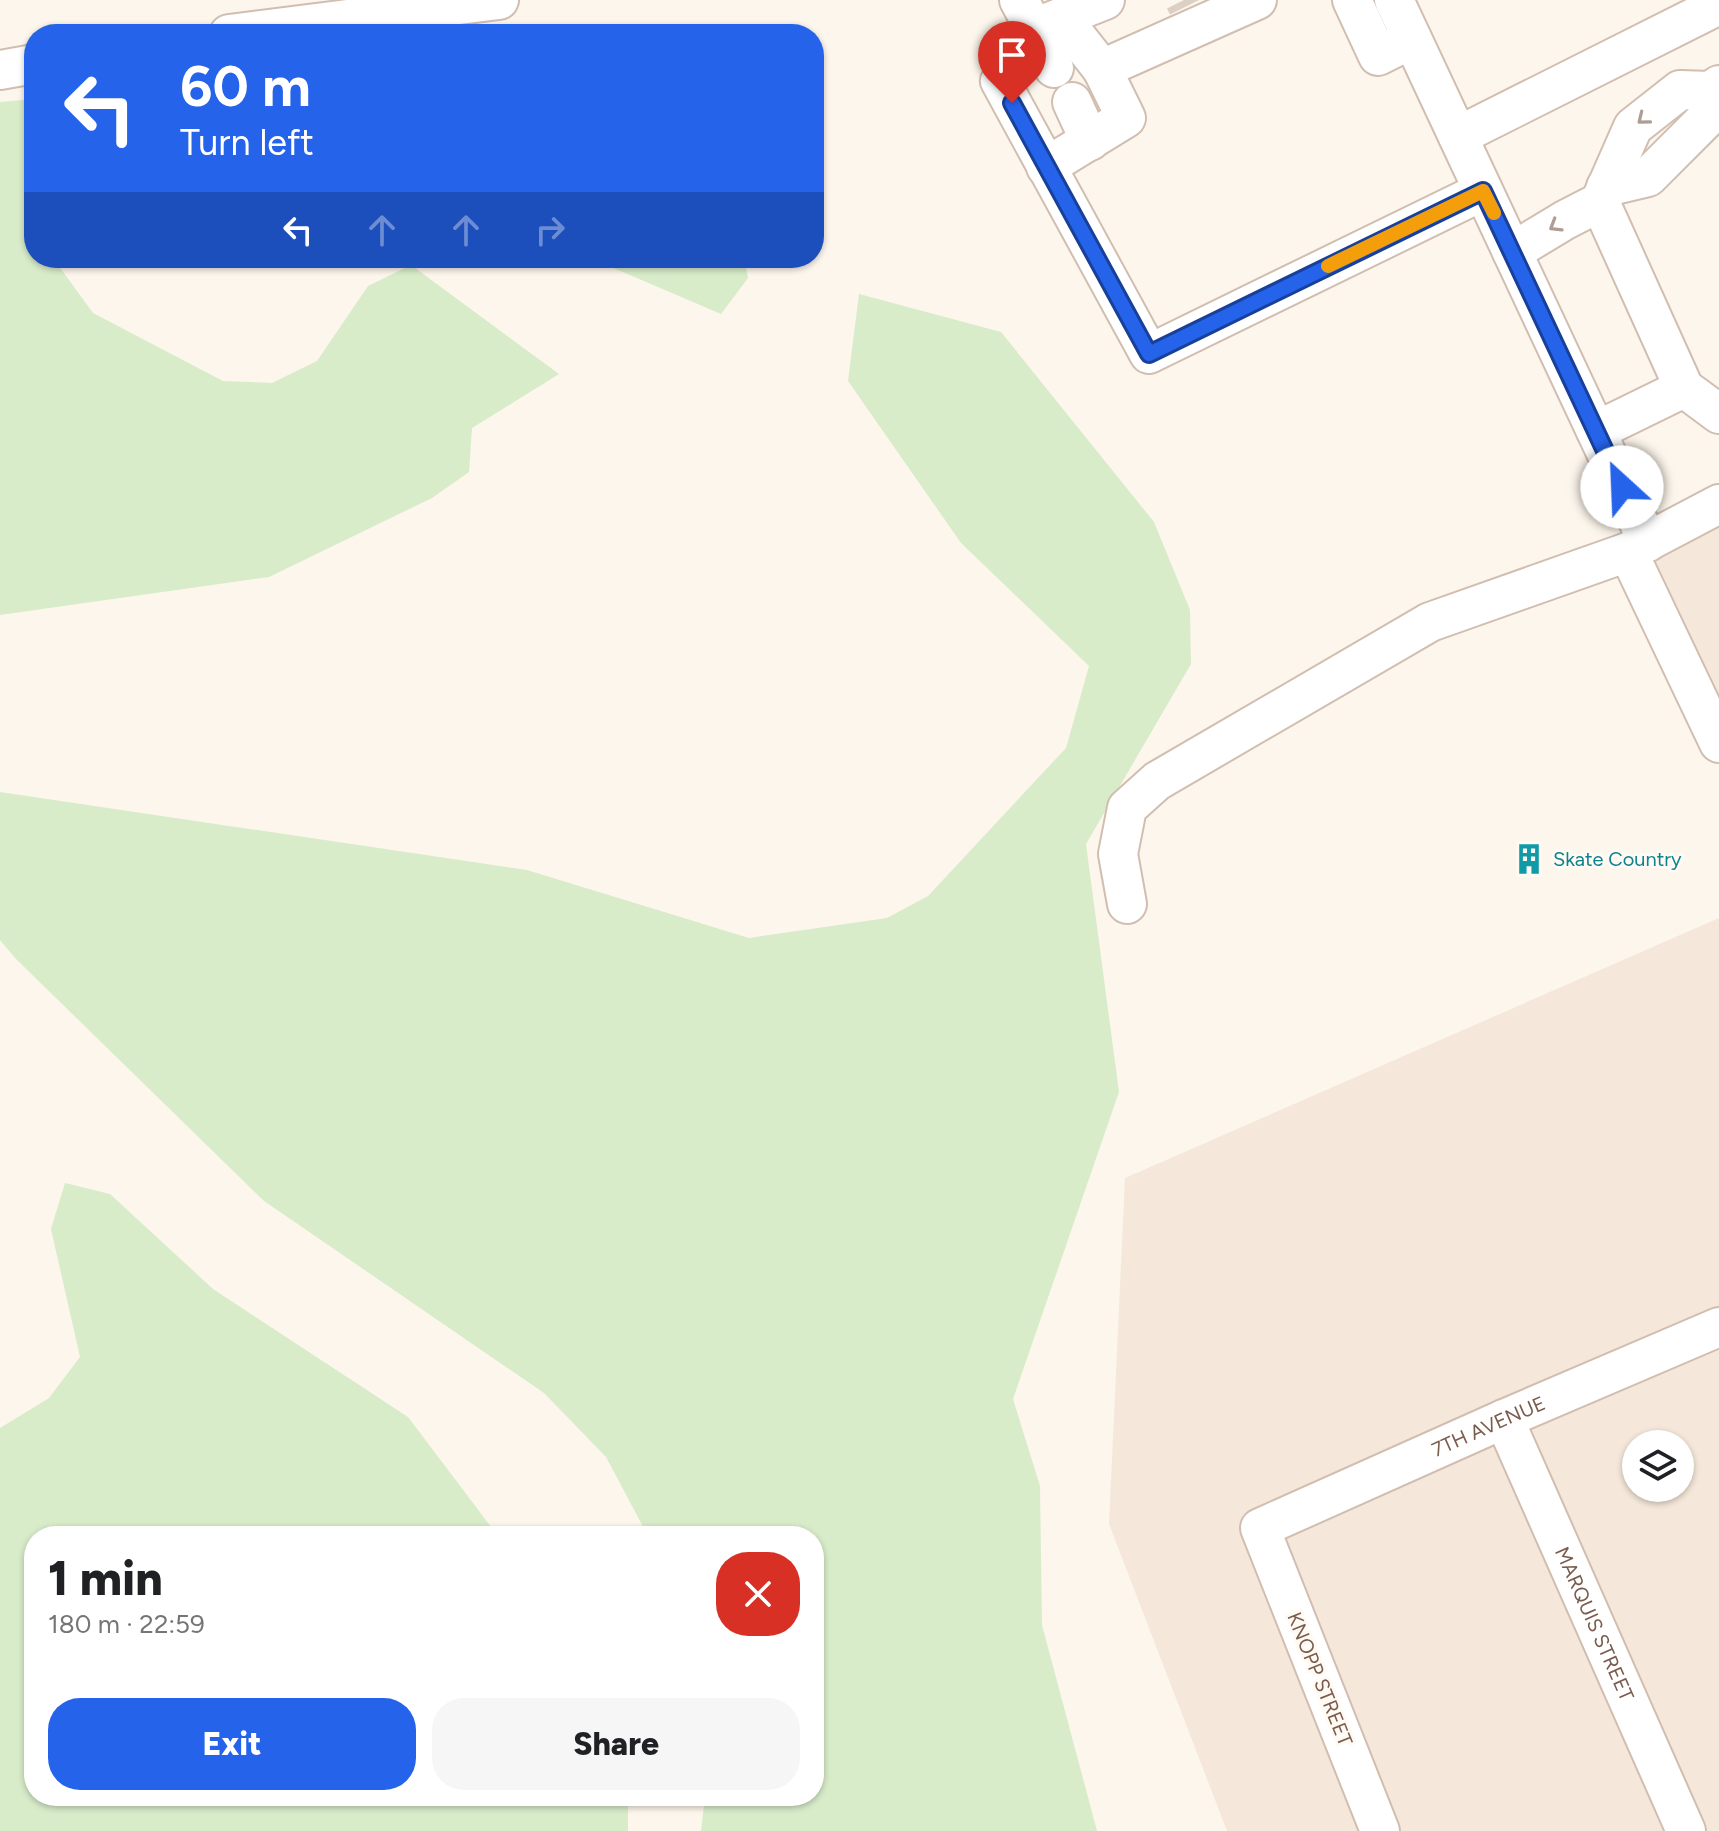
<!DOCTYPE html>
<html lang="en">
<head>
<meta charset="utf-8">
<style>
  :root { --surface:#fff; --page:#f6f6f6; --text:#202124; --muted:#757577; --accent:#2563eb }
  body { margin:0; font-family:Figtree,sans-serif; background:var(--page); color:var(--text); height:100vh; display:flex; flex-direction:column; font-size:30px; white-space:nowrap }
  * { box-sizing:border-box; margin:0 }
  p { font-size:26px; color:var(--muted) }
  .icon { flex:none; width:44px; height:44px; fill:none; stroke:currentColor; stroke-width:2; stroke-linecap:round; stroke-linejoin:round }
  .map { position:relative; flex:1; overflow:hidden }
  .sheet { position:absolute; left:24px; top:1526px; width:800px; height:280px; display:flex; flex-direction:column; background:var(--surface); border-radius:32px; box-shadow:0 2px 6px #0004 }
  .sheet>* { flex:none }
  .hud { position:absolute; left:24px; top:24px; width:800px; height:244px; border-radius:32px; box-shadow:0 2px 6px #0004; background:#2563eb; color:#fff; overflow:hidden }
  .tools { position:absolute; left:1622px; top:1430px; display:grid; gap:16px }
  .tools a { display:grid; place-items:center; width:72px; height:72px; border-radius:50%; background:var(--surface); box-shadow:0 2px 6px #0004; font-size:40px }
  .pin { position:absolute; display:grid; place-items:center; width:68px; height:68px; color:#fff; margin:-82px -34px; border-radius:50% 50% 50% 0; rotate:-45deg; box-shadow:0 0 8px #0007 }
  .pin .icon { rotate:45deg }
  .me { position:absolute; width:88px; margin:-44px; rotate:335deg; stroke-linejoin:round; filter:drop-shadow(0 0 6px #0008) }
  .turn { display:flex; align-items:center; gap:28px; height:168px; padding:0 24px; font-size:36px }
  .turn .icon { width:104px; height:104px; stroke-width:2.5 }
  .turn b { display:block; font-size:56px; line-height:68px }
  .lanes { display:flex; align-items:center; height:76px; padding:0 24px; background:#0003; justify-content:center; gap:40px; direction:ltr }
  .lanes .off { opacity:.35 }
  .round { display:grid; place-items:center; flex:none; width:84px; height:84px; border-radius:32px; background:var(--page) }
  .overview { display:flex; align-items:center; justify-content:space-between; height:136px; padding:0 24px }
  h1 { font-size:48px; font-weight:800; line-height:60px }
  .action { display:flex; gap:16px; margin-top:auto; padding:16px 24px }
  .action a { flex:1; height:92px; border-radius:32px; background:var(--accent); color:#fff; font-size:32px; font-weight:800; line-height:92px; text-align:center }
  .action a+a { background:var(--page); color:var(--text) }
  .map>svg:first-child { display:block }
</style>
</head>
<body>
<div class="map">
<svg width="1719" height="1831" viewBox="0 0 1719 1831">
  <rect width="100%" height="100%" fill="#fdf6ec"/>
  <path fill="#f5e8da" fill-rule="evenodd" d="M 1719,504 L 1719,743 L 1628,552 Z
    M 1719,918 L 1719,1831 L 1227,1831 L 1109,1524 L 1125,1178 ZM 1636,1444 L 1680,1444 L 1680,1488 L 1636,1488 Z"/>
  <path fill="#d8ecc9" d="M 34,99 L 34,258 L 53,258 L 93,313 L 223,381 L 272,383 L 317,361 L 368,286 L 411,265 L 559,374 L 472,428 L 469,472 L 432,498 L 269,577 L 0,615 L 0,102 Z
    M 590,258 L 744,258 L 748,278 L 721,314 Z
    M 859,294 L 1001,332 L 1154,522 L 1190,610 L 1191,664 L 1086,844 L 1119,1092 L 1013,1399 L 1040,1486 L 1042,1625 L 1097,1831 L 701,1831 L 705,1796 L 814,1796 L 814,1536 L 648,1536 L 606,1457 L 544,1393 L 264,1201 L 16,959 L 0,940 L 0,792 L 527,870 L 749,938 L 887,918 L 928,896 L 1066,748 L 1089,666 L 961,543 L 848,381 Z
    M 65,1183 L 110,1194 L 213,1289 L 408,1417 L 498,1536 L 34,1536 L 34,1796 L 628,1796 L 628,1831 L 0,1831 L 0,1428 L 49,1398 L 80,1357 L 51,1229 Z"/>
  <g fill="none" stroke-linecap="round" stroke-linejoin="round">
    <path stroke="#dcd0c4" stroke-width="38" stroke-dasharray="38 19" stroke-linecap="butt" d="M 1184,0 L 1187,6"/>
    <defs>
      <g id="minor">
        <path d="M 1019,0 L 1034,28 L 1000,81 L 1149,354 L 1483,191"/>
        <path d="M 1352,0 L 1378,56 L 1412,39"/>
        <path d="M 1394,0 L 1648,542"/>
        <path d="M 1034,28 L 1076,36 L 1102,69"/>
        <path d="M 1034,28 L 1105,0"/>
        <path d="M 1034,28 L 1054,68"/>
        <path d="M 229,34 L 499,0"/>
        <path d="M 0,70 L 34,64"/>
        <path d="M 1072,102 L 1090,141"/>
        <path d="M 1458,136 L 1719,5"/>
        <path d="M 1046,167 L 1126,118 L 1102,69 L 1257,0"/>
        <path d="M 1606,187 L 1648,177 L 1713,112 L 1711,91"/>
        <path d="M 1600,202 L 1684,388 L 1719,414"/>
        <path d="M 1512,252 L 1565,220 L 1600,202 L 1633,127 L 1680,90 L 1711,91 L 1719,85"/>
        <path d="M 1596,431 L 1684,388"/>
        <path d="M 1628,552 L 1719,743"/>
        <path d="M 1127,904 L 1118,854 L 1127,808 L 1157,781 L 1430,622 L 1628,552 L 1719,504"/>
        <path id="s1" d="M 1504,1419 L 1686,1831"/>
        <path id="s2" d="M 1380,1831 L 1260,1528 L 1504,1419 L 1719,1327"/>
      </g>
    </defs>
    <use href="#minor" stroke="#d1beb0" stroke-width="42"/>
    <use href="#minor" stroke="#fff" stroke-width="38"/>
  </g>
  <defs><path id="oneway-chevron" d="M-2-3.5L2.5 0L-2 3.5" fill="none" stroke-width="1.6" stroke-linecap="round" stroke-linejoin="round" transform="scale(2)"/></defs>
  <g stroke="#af9d94">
    <use href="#oneway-chevron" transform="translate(1643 119) rotate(141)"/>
    <use href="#oneway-chevron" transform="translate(1555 226) rotate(149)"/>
  </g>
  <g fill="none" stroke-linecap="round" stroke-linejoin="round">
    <defs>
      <path id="route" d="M 1012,103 L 1149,354 L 1483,191 L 1622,487"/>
    </defs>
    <use href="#route" stroke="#184099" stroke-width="20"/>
    <use href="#route" stroke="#2563eb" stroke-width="14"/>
    <path stroke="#f59e0b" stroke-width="14" d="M 1328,266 L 1483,191 L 1494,213"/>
  </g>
  <defs>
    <symbol id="building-bare" viewBox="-9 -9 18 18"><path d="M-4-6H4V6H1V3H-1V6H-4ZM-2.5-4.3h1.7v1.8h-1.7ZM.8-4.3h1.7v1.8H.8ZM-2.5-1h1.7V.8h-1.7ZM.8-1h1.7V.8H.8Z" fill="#0f9aa8" stroke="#fffaf3" stroke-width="2.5" paint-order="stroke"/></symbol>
  </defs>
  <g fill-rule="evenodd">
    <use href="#building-bare" x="1507" y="837" width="44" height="44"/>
  </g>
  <g text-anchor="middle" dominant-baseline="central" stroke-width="6" stroke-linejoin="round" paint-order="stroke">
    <g font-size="20" fill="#0d838f" stroke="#fffaf3" text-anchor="start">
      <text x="1553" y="859">Skate Country</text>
    </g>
    <g font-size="20" fill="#7a5c4d" stroke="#fffaf3">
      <text stroke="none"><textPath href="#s2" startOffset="576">7TH AVENUE</textPath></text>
      <text stroke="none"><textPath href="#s1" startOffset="224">MARQUIS STREET</textPath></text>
      <text transform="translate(1320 1679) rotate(68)">KNOPP STREET</text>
    </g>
  </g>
</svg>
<div class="tools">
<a><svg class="icon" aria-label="layers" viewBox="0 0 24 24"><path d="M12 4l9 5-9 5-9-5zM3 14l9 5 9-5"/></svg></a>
</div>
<div class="pin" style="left:1012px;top:103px;background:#d93025"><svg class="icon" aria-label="arrive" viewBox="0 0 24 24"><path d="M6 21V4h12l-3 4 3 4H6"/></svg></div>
<svg class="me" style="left:1622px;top:487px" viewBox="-20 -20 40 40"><circle r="19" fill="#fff"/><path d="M0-13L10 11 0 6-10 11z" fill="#2563eb"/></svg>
<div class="hud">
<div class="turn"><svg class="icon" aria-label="left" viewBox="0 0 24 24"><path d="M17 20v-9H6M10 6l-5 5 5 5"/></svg><div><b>60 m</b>Turn left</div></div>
<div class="lanes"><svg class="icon" aria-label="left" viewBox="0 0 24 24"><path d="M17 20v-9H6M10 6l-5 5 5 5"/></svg><svg class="icon off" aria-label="ahead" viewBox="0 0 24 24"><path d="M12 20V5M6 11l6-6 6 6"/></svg><svg class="icon off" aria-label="ahead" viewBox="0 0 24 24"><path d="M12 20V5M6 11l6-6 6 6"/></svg><svg class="icon off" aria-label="right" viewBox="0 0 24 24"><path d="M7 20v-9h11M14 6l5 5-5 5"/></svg></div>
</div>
<section class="sheet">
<div class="overview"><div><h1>1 min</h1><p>180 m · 22:59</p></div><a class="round" style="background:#d93025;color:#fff"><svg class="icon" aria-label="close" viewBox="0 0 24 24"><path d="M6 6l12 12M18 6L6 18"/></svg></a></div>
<div class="action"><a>Exit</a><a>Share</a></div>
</section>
</div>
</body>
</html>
